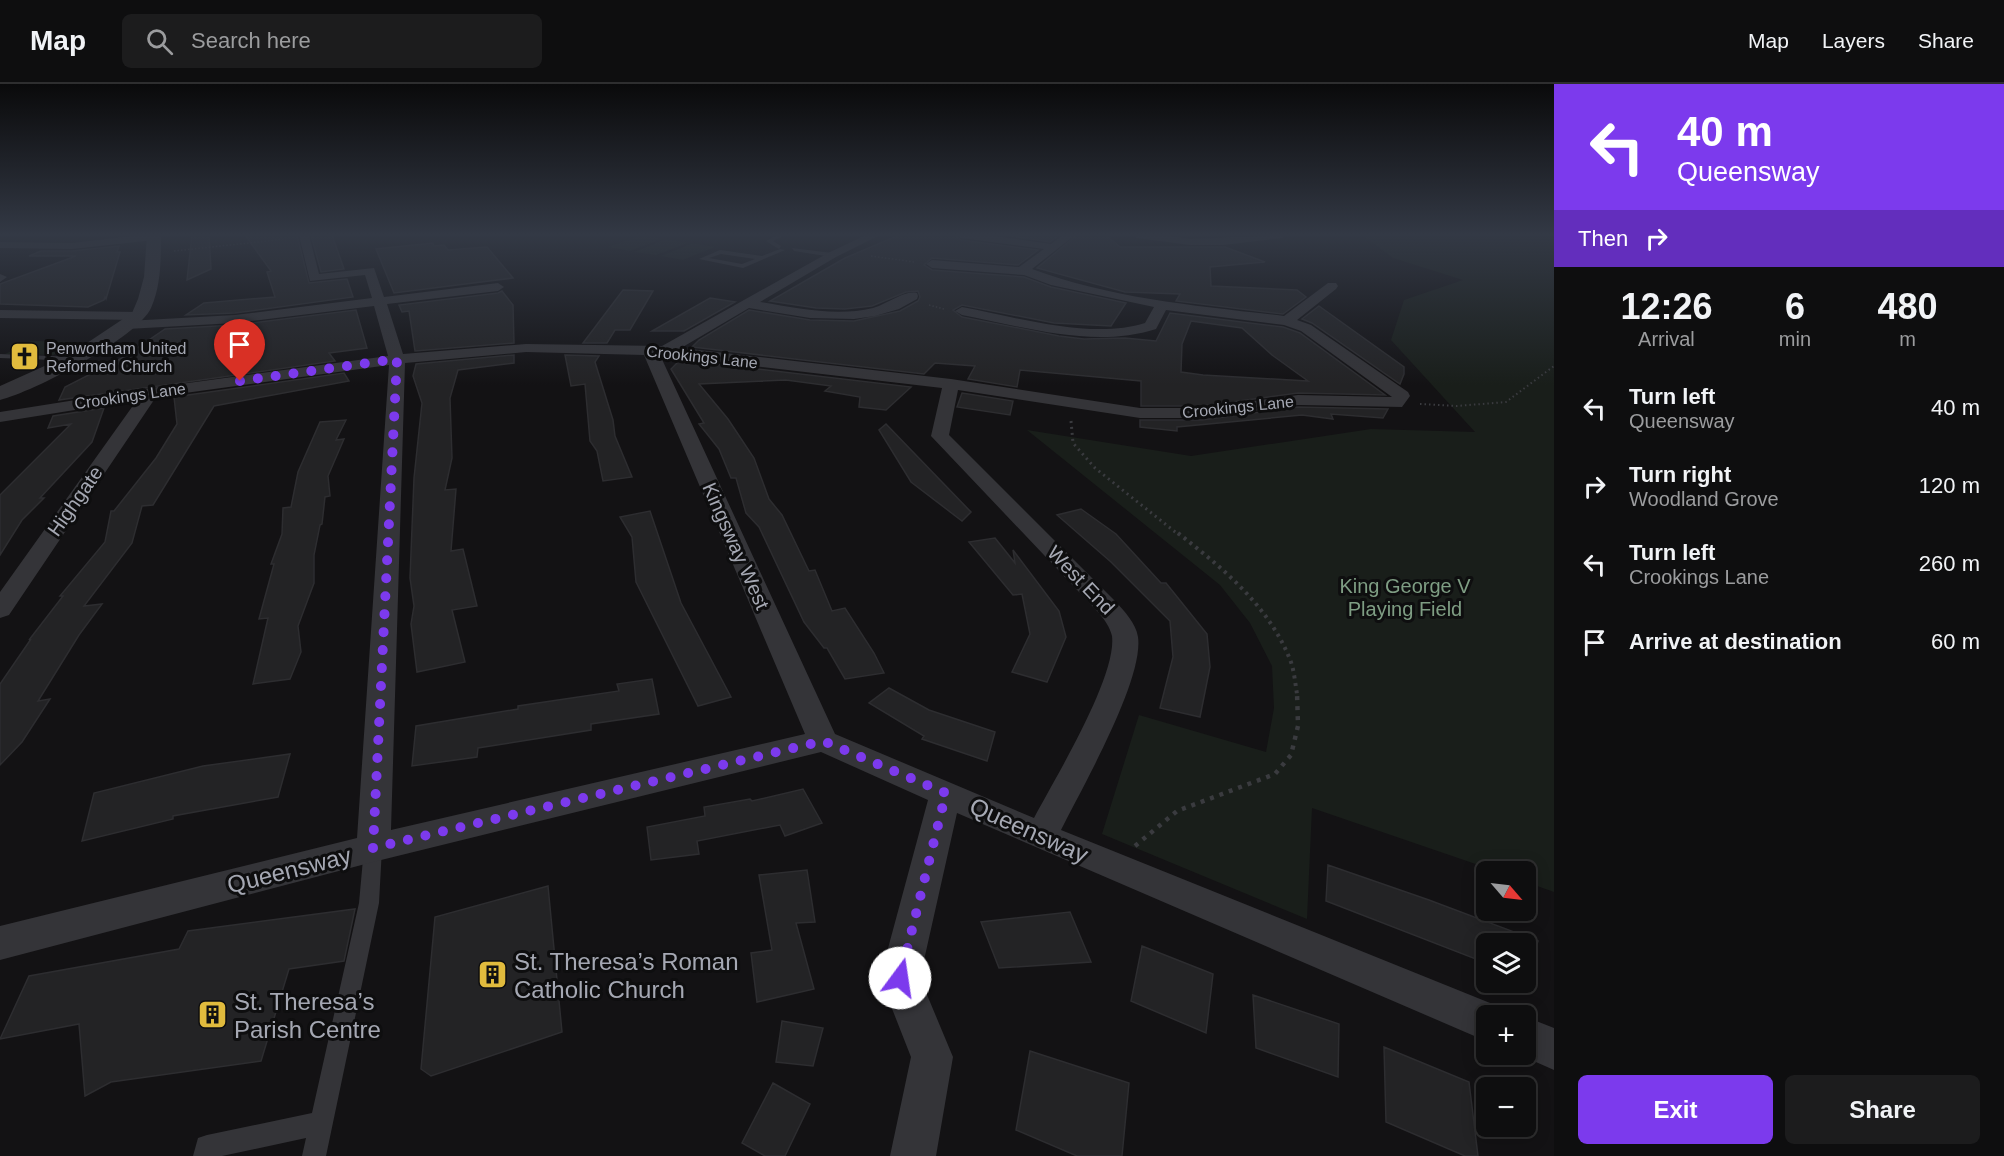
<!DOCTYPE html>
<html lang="en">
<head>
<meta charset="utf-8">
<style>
  :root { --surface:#0e0e0f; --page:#1c1c1d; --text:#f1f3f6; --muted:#9b9c9e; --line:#2e2e2f; --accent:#7c3aed }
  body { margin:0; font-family:Arial,sans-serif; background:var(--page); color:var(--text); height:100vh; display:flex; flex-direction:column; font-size:22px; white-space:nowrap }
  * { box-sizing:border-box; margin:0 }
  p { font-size:20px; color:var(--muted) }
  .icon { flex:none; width:33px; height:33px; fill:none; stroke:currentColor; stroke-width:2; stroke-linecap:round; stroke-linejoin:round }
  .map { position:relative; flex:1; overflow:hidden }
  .panel { display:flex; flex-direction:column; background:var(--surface); width:450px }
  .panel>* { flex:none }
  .top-card { background:#7c3aed; color:#fff; overflow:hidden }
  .needle { width:39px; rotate:118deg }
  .fabs { position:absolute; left:1476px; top:777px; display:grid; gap:12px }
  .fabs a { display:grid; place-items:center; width:60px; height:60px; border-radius:9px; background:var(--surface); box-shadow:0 3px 15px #0003,0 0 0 2px var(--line); font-size:30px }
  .pin { position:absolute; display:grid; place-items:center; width:51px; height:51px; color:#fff; margin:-62px -26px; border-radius:50% 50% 50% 0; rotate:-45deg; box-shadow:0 0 6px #0007 }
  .pin .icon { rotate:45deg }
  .me { position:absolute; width:66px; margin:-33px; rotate:14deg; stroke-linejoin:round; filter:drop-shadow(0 0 4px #0008) }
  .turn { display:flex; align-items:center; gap:21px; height:126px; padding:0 24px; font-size:27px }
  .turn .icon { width:78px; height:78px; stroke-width:2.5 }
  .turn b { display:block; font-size:42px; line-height:51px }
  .then { display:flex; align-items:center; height:57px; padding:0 24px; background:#0003; gap:12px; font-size:22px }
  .eta { display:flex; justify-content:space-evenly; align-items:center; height:102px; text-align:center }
  .eta b { font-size:36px; font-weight:700; line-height:42px }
  .cta { display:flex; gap:12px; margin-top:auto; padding:12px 24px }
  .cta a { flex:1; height:69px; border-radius:9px; background:var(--accent); color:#fff; font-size:24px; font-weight:700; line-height:69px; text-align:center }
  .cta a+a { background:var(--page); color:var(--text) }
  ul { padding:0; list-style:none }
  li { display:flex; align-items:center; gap:18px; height:78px; padding:0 24px }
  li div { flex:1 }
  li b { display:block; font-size:22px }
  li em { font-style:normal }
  header { display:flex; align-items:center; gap:36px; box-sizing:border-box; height:84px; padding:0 30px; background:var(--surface); border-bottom:2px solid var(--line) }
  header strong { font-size:28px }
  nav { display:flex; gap:33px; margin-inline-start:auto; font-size:21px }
  .search { width:420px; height:54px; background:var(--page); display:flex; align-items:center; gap:15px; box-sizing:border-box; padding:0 21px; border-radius:9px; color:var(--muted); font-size:22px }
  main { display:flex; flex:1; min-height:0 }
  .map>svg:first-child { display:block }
</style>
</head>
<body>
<header>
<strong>Map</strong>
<div class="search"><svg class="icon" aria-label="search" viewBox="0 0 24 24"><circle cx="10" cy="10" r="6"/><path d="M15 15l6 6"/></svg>Search here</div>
<nav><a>Map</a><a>Layers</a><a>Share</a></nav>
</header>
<main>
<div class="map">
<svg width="1554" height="1072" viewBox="0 0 1554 1072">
  <rect width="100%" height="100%" fill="#131214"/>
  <path fill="#191e1a" d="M 642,151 L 662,155 L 630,167 L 608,163 Z
    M 1362,151 L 1554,151 L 1554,808 L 1526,798 L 1526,788 L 1496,787 L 1312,724 L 1307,835 L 1102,750 L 1139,631 L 1266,668 L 1274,624 L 1272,582 L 1250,539 L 1220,501 L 1027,346 L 1191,372 L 1371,345 L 1475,348 L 1391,256 L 1404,216 L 1463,196 L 1393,174 Z
    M 666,155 L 688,159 L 656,171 L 634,168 Z
    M 693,159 L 715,163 L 683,176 L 661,172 Z
    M 31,257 L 78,258 L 53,271 L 5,270 Z"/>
  <path fill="#232325" stroke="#2d2d30" stroke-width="1.5" fill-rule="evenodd" d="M 192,151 L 209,151 L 211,185 L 187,196 Z
    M 245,151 L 297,151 L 309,199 L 347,195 L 353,213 L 235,229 L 186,231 L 204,219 L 275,213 L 267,188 L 271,187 Z
    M 311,151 L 332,151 L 344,185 L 321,188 Z
    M 899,151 L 954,151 L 961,156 L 1038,166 L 1018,181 L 932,174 L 924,181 L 932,186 L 1024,193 L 1051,203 L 1126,219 L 1111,242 L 1054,239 L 962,221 L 953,226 L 962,233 L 1059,252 L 1084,255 L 1125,254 L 1156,257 L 1170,229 L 1283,243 L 1300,249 L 1385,311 L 1298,309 L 1202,322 L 1141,322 L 1141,297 L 1020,286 L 1017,303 L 968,295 L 975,282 L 935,279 L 924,290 L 692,263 L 699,256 L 749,226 L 810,236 L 854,237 L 900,227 L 918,217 L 920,213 L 918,207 L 906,208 L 872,222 L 845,225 L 816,224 L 770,217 L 845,174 ZM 1191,237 L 1242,244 L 1272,271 L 1308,297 L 1203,291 L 1181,288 L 1182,260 Z
    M 1004,151 L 1059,151 L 1050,158 Z
    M 1077,151 L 1106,151 L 1120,163 L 1225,163 L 1265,178 L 1210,183 L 1211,202 L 1297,206 L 1306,213 L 1283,230 L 1176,217 L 1180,210 L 1125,208 L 1037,184 Z
    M 433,159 L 434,162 L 444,161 L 448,166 L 487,163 L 513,194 L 394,209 L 376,165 Z
    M 119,162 L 117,168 L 120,168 L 106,215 L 105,213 L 104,216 L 88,223 L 0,220 L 0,200 L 76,172 L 29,172 L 41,167 L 72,167 Z
    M 623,206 L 653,207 L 630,246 L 615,246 L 607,259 L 583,259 Z
    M 502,207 L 513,221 L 514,259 L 415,267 L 409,227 L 402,228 L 399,221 L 498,209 Z
    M 710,214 L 735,218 L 684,247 L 652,247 Z
    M 1319,222 L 1404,283 L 1404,290 L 1400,300 L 1312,239 L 1302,235 Z
    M 356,226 L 367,264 L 329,269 L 335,277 L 59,316 L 65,303 L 124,273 L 165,245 L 235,241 Z
    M 514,271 L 514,279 L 458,286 L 450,314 L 452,374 L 445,406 L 456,405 L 451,467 L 463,465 L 477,522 L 452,526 L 465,578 L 417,588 L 411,540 L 414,522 L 410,494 L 414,394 L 422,319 L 413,292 L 416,280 Z
    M 565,271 L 599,272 L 595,278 L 613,336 L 615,352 L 632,393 L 603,397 L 597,367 L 590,357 L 585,300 L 571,302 Z
    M 680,276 L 911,303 L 886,326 L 859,323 L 860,313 L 825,307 L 831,302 L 786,296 L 699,300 L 728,335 L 754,374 L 769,415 L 782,431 L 809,487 L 815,486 L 832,527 L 845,524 L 874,569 L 884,589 L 845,595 L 827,564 L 824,564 L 804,538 L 759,443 L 746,429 L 736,394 L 731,394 L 719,365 L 699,340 L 704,339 L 671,285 Z
    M 344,289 L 349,297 L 214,322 L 153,421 L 142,422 L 132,459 L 84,522 L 102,520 L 79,551 L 38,617 L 50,615 L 22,658 L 0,681 L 0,600 L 31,555 L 29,556 L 63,512 L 60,512 L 105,458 L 111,427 L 114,427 L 156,374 L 177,340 L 174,313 Z
    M 962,309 L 1013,317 L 1010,331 L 957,323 Z
    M 1298,323 L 1388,325 L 1383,334 L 1331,330 L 1333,335 L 1302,331 L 1177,343 L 1177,347 L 1140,343 L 1140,336 L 1202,336 Z
    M 104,324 L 92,358 L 40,414 L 44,414 L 22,436 L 0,471 L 0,411 L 71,340 L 48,344 L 53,332 Z
    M 346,336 L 336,356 L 344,355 L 328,392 L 330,412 L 325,413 L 322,440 L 320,441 L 314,471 L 314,499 L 298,542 L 301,568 L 290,595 L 253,600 L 268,534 L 259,535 L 274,480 L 271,480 L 282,450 L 283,424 L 291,423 L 298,388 L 320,338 Z
    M 886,340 L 971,428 L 962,437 L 911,398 L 879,346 Z
    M 1081,425 L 1116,450 L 1161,499 L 1166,499 L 1207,550 L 1210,583 L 1200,633 L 1160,624 L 1173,573 L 1170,537 L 1111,478 L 1057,431 Z
    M 650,427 L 681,519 L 731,613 L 698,622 L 636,498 L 632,453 L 620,433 Z
    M 995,454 L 1015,479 L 1013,466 L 1059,527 L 1066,553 L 1047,598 L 1012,588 L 1030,550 L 1022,510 L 1013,511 L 969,458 Z
    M 652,595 L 659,630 L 591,640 L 591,646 L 478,664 L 477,673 L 412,682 L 416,642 L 518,625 L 518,622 L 619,607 L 617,600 Z
    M 889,604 L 929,626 L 995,648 L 987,677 L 922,655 L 924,652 L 869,619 Z
    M 290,670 L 278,713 L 173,732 L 173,735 L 82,757 L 94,709 L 203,682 Z
    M 803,705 L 822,739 L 785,752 L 780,741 L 697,757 L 699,770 L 651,776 L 647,743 L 705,732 L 704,723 L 750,715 L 752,717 Z
    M 1328,781 L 1429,816 L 1538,857 L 1537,860 L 1486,860 L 1486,879 L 1326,817 Z
    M 807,786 L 815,838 L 796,839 L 814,905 L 757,918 L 751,869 L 772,866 L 759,791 Z
    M 548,802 L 562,948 L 431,992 L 421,985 L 435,833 Z
    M 355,825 L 344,877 L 289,885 L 261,977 L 111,998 L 85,1012 L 79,940 L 0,955 L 29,892 L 179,865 L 188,847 Z
    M 1070,828 L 1091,878 L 999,884 L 981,838 Z
    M 1142,862 L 1213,890 L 1206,949 L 1131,917 Z
    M 1253,911 L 1339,940 L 1338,993 L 1256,964 Z
    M 782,937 L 823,944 L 813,982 L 776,978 Z
    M 1384,963 L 1469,998 L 1478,1072 L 1465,1072 L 1386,1038 Z
    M 1030,967 L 1129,999 L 1122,1072 L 1077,1072 L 1016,1046 Z
    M 773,999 L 810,1020 L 785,1072 L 765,1072 L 742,1059 Z"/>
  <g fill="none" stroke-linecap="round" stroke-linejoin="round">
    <path stroke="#3a3b3f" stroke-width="1.5" stroke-dasharray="1.5 2" stroke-linecap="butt" d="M 174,167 L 286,155
      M 871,172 L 914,178
      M 929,221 L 944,225"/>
    <path stroke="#3a3b3f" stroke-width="2" stroke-dasharray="1.5 3" stroke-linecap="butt" d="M 1420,320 L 1457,322 L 1506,318 L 1554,282"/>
    <path stroke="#3a3b3f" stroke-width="3" stroke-dasharray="2 4" stroke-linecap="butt" d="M 1071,337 L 1073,359 L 1095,384 L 1179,451"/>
    <path stroke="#3a3b3f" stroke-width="4" stroke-dasharray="3 4.5" stroke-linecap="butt" d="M 1178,449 C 1221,483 1267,520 1289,573 C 1294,584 1295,598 1297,610"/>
    <path stroke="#3a3b3f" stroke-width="4.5" stroke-dasharray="4 6" stroke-linecap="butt" d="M 1135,762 L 1177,727 L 1275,690 L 1291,671 L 1298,642 L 1297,608"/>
    <path fill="#343438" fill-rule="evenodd" d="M 777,151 L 785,151 L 773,157 L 781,162 L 779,165 L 766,157 Z
      M 792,164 L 832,169 L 835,171 L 832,173 L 794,167 Z
      M 780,165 L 785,166 L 743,184 L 699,175 L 720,166 L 762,172 ZM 721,170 L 755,175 L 742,180 L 709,174 Z
      M 0,270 L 76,273 L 80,275 L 76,277 L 0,274 Z
      M 373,757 L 379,759 L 382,764 L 379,819 L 326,1072 L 302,1072 L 306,1054 L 222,1072 L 193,1072 L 198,1054 L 207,1051 L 312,1029 L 359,819 L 364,764 L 367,759 Z"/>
    <path fill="#343438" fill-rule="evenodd" d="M 141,151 L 159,153 L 154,156 L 72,165 L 0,164 L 0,158 L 72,159 Z
      M 299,151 L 309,151 L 319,190 L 374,184 L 384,213 L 498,199 L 504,203 L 498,207 L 387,220 L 403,270 L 526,260 L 662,262 L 828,169 L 866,151 L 880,151 L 836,173 L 760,218 C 796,224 836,233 873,224 C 886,221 904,206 917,209 L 918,212 L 917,215 L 899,225 L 875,232 L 854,235 L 810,234 L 749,224 L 681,264 L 951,295 L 1140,324 L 1202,324 L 1298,311 L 1392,313 L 1301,247 L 1284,241 L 1166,226 L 1156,245 C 1094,265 1024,243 962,231 L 955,227 L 962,223 C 1016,233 1092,256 1145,239 L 1154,223 L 1051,201 L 1024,191 L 932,184 L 926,180 L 932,176 L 1019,183 L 1044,165 L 961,154 L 956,151 L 987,151 L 1051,160 L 1063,151 L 1075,151 L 1032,185 C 1112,215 1200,222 1284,232 L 1328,199 L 1336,199 L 1338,202 L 1336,205 L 1297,236 L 1311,241 L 1408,308 L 1410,312 L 1402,323 L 1298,321 L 1202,334 L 1140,334 L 958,306 L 949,351 L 1116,518 C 1124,527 1136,539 1138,553 C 1144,596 1082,704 1061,746 L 1500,923 L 1504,932 L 1486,932 L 1486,957 L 957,729 L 920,894 L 953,973 L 936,1072 L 890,1072 L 911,973 L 880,894 L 928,716 L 821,668 L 373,778 L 0,876 L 0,842 L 357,754 L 389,281 L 156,313 L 9,531 L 0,534 L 0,508 L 137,316 L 0,338 L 0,328 L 151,304 L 388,272 L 374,222 L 235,239 L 127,245 L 120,241 L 127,237 L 235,231 L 372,214 L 365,191 L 310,197 ZM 526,268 L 644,271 L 805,650 L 391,746 L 405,279 ZM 660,271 L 942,304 L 931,352 L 1098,528 C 1104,535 1110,543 1112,552 C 1117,593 1054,696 1034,734 L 835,650 Z
      M 1132,151 L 1163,151 L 1190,155 L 1287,151 L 1282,154 L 1223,161 L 1190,161 L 1137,154 Z
      M 0,190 L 7,193 L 0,198 Z
      M 0,226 L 138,228 L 145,232 L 138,236 L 0,234 Z
      M 1526,933 L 1554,944 L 1554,986 L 1518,970 L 1526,970 Z"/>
    <path fill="#343438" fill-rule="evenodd" d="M 147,151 L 161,151 C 161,175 161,202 151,224 C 137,254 33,308 0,316 L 0,302 L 69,271 L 132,229 L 138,215 L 144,193 Z"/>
  </g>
  <linearGradient id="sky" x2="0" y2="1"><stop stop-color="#0a0a0b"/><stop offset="0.5" stop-color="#333945"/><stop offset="1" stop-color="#333945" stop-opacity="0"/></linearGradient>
  <rect width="1554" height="301" fill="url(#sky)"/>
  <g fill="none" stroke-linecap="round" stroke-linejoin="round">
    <path stroke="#7c3aed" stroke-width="10" stroke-dasharray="0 18" d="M 240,297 L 397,275 L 373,764 L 823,657 L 946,709 L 900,894"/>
  </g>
  <defs>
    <symbol id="church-square" viewBox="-11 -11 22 22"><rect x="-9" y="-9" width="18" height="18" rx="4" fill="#e1bb3d" stroke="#0e0e0f"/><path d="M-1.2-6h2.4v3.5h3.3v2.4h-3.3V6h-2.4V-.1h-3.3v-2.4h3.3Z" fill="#111"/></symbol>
    <symbol id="building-square" viewBox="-11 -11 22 22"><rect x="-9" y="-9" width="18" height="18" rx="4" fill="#e1bb3d" stroke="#0e0e0f"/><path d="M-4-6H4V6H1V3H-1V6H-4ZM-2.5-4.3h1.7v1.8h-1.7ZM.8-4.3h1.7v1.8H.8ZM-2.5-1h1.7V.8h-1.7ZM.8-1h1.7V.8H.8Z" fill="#111"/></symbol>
  </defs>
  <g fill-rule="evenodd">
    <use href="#church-square" x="8" y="256" width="33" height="33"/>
    <use href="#building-square" x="476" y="874" width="33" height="33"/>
    <use href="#building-square" x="196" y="914" width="33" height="33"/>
  </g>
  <g text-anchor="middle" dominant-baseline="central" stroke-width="6" stroke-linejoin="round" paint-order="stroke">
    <g font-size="16" fill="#a5a8b3" stroke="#0e0e0f" text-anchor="start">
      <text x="46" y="264">Penwortham United<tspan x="46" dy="18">Reformed Church</tspan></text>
    </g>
    <g font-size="16" fill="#a5a8b3" stroke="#0e0e0f">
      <text transform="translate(702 273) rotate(6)">Crookings Lane</text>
      <text transform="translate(130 312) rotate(-8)">Crookings Lane</text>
      <text transform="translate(1238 323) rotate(-6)">Crookings Lane</text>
    </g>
    <g font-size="20" fill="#a5a8b3" stroke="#0e0e0f">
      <text transform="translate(75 417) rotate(-55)">Highgate</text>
      <text transform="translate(736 462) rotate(66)">Kingsway West</text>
      <text transform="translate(1081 496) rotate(46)">West End</text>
    </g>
    <g font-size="20" fill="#7e9d83" stroke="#0e0e0f">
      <text x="1405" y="502">King George V<tspan x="1405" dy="23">Playing Field</tspan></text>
    </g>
    <g font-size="24" fill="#a5a8b3" stroke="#0e0e0f">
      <text transform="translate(1029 746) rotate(24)">Queensway</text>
      <text transform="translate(289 786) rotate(-14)">Queensway</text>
    </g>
    <g font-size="24" fill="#a5a8b3" stroke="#0e0e0f" text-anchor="start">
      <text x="514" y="877">St. Theresa’s Roman<tspan x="514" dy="28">Catholic Church</tspan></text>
      <text x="234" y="917">St. Theresa’s<tspan x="234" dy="28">Parish Centre</tspan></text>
    </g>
  </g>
</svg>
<div class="fabs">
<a><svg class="needle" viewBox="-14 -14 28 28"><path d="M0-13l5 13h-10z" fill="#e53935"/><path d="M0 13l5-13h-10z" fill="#9b9c9e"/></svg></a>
<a><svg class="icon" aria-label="layers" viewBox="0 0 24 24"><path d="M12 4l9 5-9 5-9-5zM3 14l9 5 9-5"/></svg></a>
<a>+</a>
<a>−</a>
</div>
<div class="pin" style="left:240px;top:297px;background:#d93025"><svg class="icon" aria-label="arrive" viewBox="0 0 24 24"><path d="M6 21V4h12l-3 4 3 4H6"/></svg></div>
<svg class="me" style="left:900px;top:894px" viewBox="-20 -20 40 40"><circle r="19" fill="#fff"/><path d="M0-13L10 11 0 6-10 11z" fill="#7c3aed"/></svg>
</div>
<section class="panel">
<div class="top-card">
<div class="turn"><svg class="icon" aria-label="left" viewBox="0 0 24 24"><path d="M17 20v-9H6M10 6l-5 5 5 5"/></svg><div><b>40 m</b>Queensway</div></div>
<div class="then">Then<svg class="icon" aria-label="right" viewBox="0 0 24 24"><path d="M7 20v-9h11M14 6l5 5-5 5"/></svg></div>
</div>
<div class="eta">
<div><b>12:26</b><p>Arrival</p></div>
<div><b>6</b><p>min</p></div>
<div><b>480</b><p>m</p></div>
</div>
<ul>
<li><svg class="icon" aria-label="left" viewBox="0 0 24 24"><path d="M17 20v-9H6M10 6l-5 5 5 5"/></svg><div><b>Turn left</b><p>Queensway</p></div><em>40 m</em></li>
<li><svg class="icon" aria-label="right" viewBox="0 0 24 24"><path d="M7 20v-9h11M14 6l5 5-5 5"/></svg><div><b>Turn right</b><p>Woodland Grove</p></div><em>120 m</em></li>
<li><svg class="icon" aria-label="left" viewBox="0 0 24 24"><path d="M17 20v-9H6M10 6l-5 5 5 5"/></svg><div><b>Turn left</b><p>Crookings Lane</p></div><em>260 m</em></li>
<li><svg class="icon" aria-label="arrive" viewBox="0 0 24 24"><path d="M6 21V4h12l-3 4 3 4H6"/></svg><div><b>Arrive at destination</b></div><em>60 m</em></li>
</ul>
<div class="cta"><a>Exit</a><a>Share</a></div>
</section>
</main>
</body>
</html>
